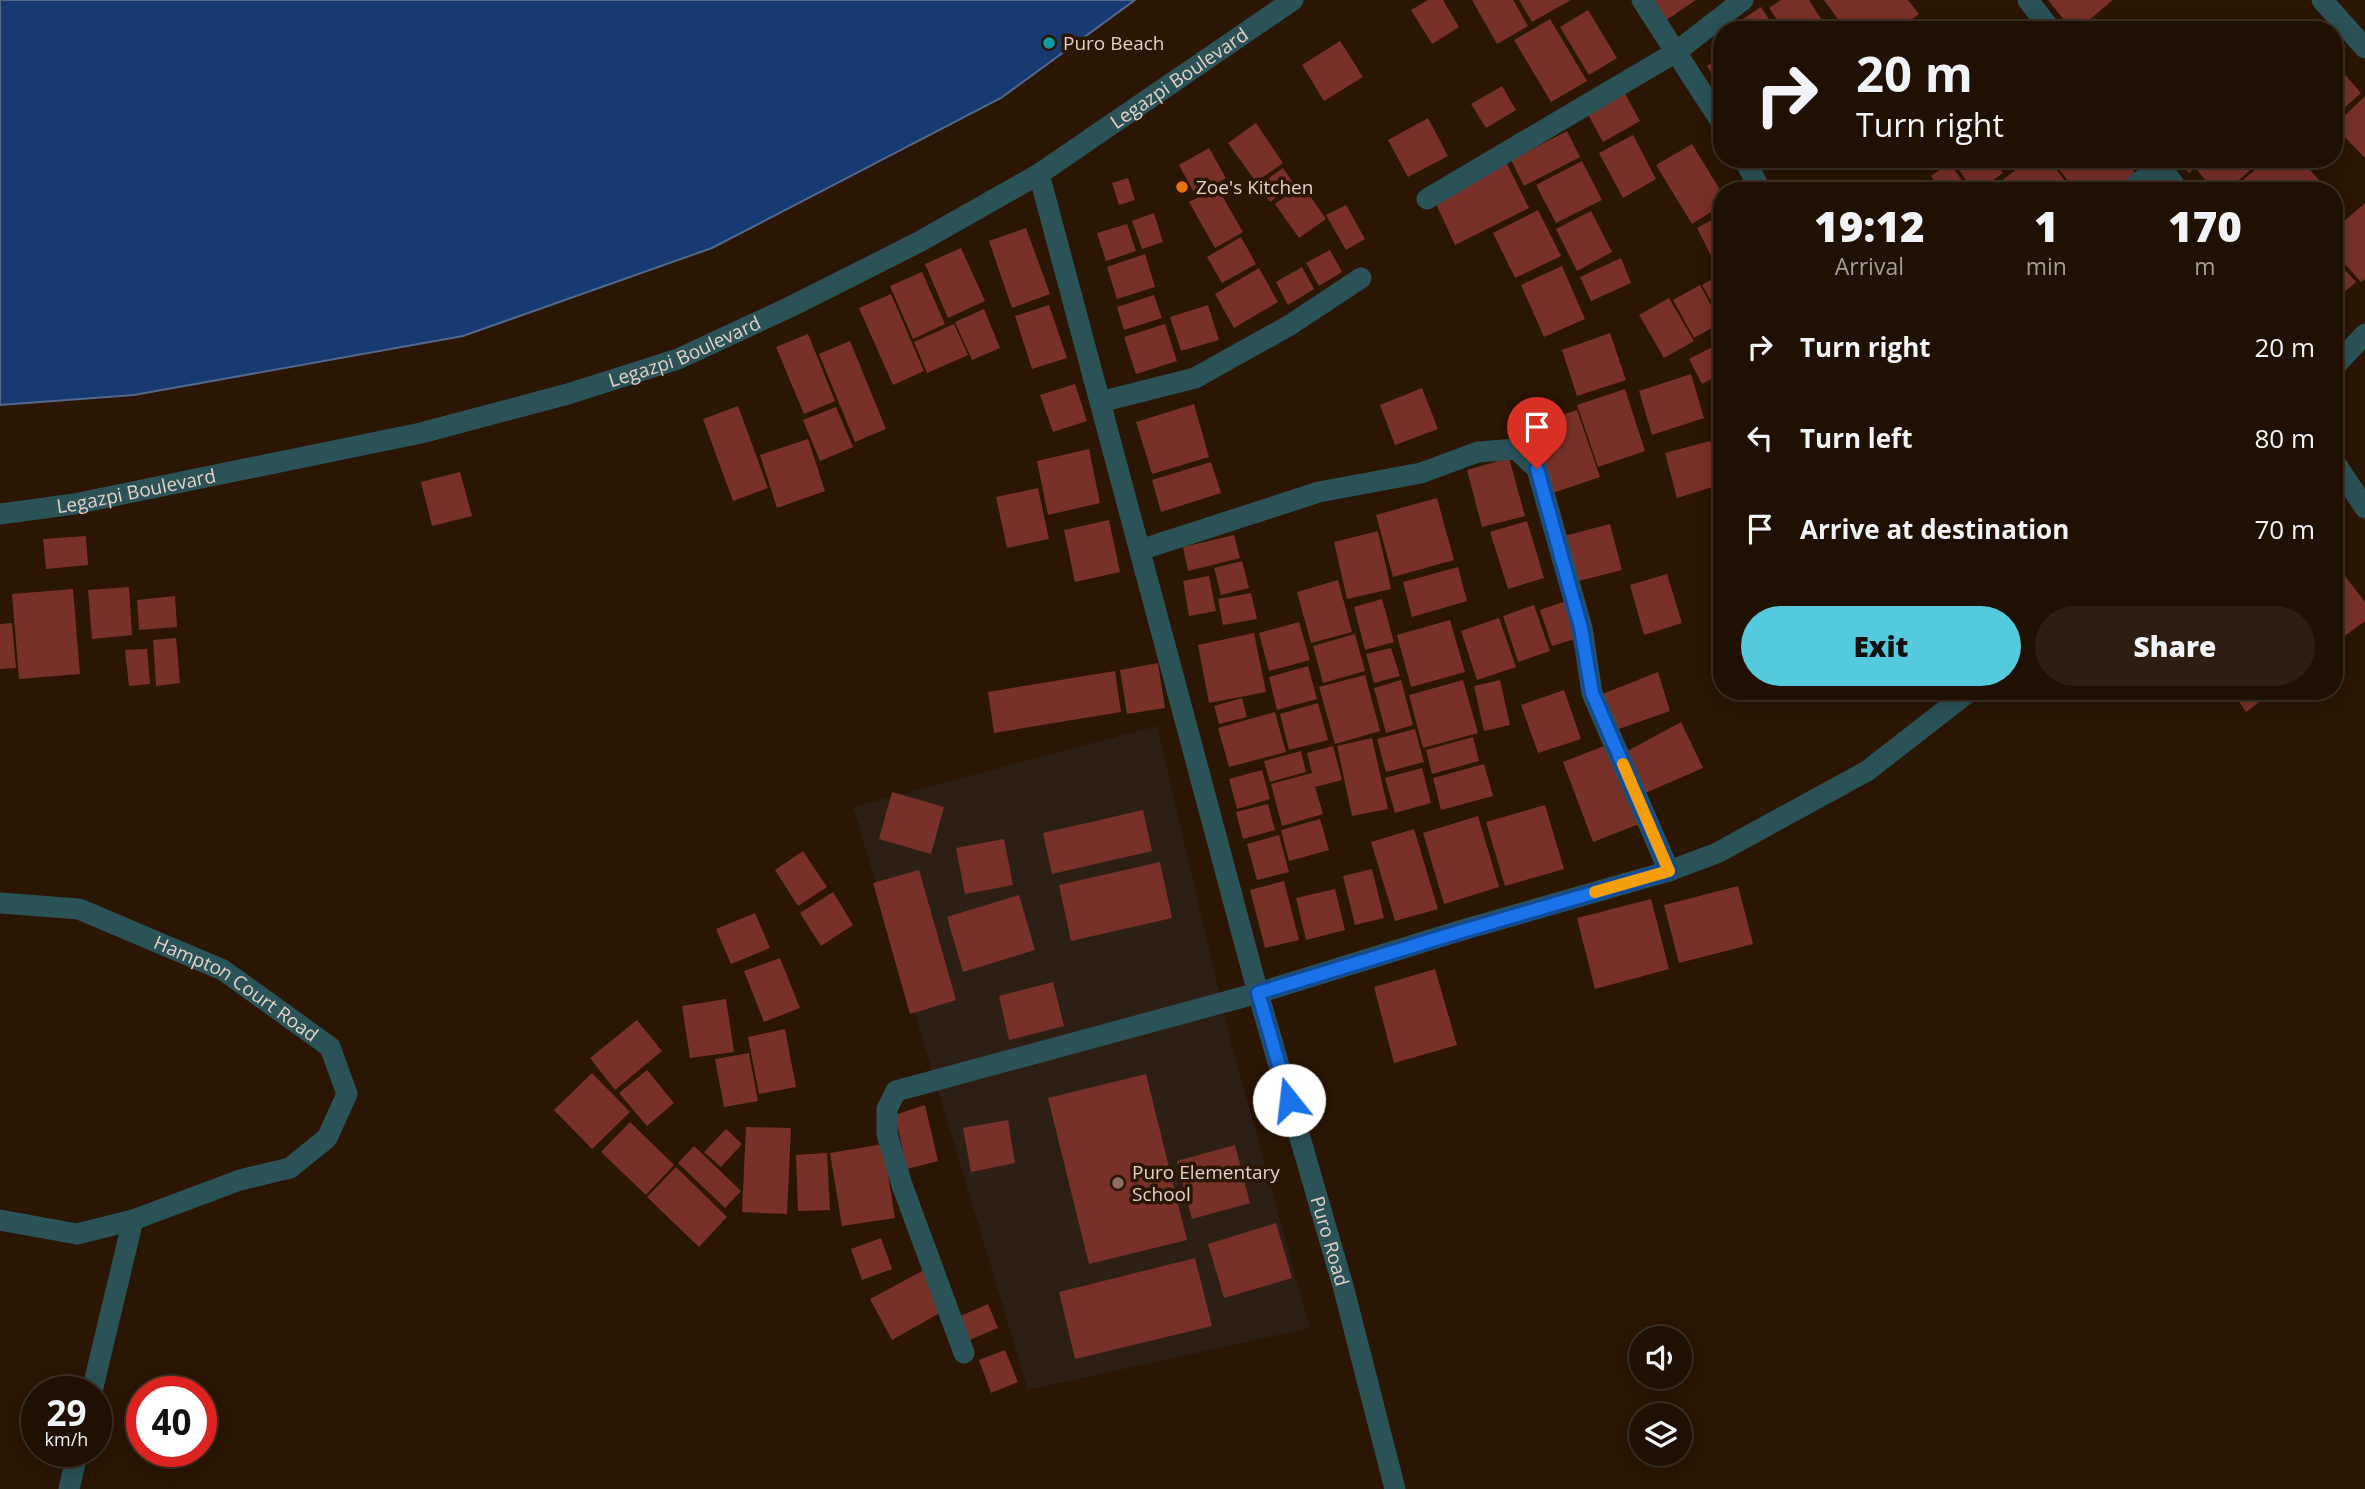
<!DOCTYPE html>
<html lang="en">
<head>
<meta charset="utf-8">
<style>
  :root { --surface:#201002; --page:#2d1e11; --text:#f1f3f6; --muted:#a29d99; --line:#3d3024; --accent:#54cadc }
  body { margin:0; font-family:"Open Sans",sans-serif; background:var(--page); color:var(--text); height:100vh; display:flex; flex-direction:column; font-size:26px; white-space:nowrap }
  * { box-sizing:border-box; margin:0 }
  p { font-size:23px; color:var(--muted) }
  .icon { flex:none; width:38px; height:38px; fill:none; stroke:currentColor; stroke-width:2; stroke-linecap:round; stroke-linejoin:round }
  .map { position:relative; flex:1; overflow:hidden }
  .panel { position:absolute; left:1713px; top:182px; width:630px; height:518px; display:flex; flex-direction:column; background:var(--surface); border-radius:28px; box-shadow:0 4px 18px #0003,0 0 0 2px var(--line) }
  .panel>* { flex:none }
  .banner { position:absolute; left:1713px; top:21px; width:630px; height:147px; border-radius:28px; box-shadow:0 4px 18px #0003,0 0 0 2px var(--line); background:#201002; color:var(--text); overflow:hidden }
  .tools { position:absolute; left:1629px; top:1326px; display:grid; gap:14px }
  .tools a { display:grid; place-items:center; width:63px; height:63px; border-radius:50%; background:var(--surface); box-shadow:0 4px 18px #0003,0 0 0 2px var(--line); font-size:35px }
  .speed { position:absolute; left:21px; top:1376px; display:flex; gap:14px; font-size:35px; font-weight:700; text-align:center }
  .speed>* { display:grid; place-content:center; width:91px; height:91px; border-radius:50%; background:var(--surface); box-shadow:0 4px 18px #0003,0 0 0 2px var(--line); line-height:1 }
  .speed small { font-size:18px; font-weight:400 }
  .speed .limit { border:10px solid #d22; background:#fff; color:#111 }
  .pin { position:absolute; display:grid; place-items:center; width:60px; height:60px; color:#fff; margin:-72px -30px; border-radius:50% 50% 50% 0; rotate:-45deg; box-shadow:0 0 7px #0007 }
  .pin .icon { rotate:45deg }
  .me { position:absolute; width:77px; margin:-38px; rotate:344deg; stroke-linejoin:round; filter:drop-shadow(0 0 5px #0008) }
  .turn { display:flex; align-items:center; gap:24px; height:147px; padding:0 28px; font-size:32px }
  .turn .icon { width:91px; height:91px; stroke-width:2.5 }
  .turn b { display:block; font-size:49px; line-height:60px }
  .eta { display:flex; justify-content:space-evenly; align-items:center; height:119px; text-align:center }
  .eta b { font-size:42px; font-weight:800; line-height:49px }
  .action { display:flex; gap:14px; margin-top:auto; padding:14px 28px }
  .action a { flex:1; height:80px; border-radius:42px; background:var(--accent); color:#111; font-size:28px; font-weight:800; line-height:80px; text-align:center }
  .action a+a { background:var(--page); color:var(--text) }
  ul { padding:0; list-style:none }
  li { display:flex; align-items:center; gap:21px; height:91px; padding:0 28px }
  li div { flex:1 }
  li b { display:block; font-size:26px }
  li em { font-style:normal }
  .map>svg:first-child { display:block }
</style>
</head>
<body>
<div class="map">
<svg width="2365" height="1489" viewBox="0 0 2365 1489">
  <rect width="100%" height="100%" fill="#2b1503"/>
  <path fill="#2e1f15" d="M 1157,726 L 1230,1038 L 1310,1328 L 1028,1390 L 853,807 Z"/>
  <path fill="#173b70" stroke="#53688a" stroke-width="2" d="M 0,0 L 1135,0 L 1001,98 L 712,248 L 463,336 L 134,395 L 0,405 Z"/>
  <path fill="#783128" d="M 1428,0 L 1443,0 L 1459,27 L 1432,44 L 1411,10 Z
    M 1472,0 L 1513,0 L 1528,26 L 1497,44 Z
    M 1519,0 L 1571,0 L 1532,22 Z
    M 1647,0 L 1696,0 L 1662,23 Z
    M 1781,0 L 1809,0 L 1828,30 L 1784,30 L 1769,8 Z
    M 1824,0 L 1908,0 L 1919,14 L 1898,30 L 1846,30 Z
    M 2048,0 L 2113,0 L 2077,30 L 2072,30 Z
    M 1761,7 L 1776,30 L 1732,30 L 1731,27 Z
    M 1588,10 L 1617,58 L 1589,75 L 1560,27 Z
    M 1550,19 L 1587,81 L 1551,102 L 1514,40 Z
    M 1340,41 L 1363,77 L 1324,101 L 1302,65 Z
    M 1722,55 L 1722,89 L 1707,66 Z
    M 2334,62 L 2361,93 L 2334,117 Z
    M 1502,86 L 1516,110 L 1486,128 L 1471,104 Z
    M 1623,90 L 1640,121 L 1603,142 L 1586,111 Z
    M 2365,96 L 2365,158 L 2334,126 Z
    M 1428,118 L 1448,156 L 1408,177 L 1388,140 Z
    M 1256,123 L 1283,163 L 1256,182 L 1228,143 Z
    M 1567,131 L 1580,157 L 1524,186 L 1511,160 Z
    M 1633,135 L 1656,179 L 1623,198 L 1599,153 Z
    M 1692,144 L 1722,193 L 1722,205 L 1692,224 L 1656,165 Z
    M 1209,148 L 1226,178 L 1196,196 L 1179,165 Z
    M 1767,159 L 1792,159 L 1774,170 Z
    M 1952,159 L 1994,159 L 2003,173 L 1978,191 L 1973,191 Z
    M 2030,159 L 2049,159 L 2072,191 L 1988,191 Z
    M 2051,159 L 2124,159 L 2136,174 L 2115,191 L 2076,191 Z
    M 2177,159 L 2205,159 L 2189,173 Z
    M 2210,159 L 2263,159 L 2226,191 L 2214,191 L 2197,170 Z
    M 2268,159 L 2301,159 L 2328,191 L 2241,191 L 2236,186 Z
    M 1582,161 L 1602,200 L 1556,223 L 1536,185 Z
    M 1506,162 L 1529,208 L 1455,245 L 1436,204 Z
    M 1950,163 L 1969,191 L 1941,191 L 1931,176 Z
    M 1283,168 L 1294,184 L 1270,202 L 1258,186 Z
    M 1128,178 L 1135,200 L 1119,205 L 1112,183 Z
    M 1302,184 L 1326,219 L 1299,238 L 1275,204 Z
    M 1217,187 L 1243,232 L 1215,248 L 1189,202 Z
    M 2365,203 L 2365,279 L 2361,282 L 2334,252 L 2334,230 Z
    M 1346,205 L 1365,239 L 1346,250 L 1326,215 Z
    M 1538,210 L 1561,256 L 1515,278 L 1493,233 Z
    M 1591,211 L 1612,252 L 1577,271 L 1556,229 Z
    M 1154,213 L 1163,242 L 1142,249 L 1132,221 Z
    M 1722,214 L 1722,269 L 1719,271 L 1697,228 Z
    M 1127,224 L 1136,251 L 1106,261 L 1097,233 Z
    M 1026,228 L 1050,294 L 1012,308 L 989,241 Z
    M 1241,237 L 1256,264 L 1222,283 L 1207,257 Z
    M 961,248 L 985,301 L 948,318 L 925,264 Z
    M 1330,250 L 1342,272 L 1319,286 L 1306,263 Z
    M 1145,254 L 1155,287 L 1117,299 L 1107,267 Z
    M 1621,258 L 1631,283 L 1591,301 L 1580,277 Z
    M 2334,258 L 2356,282 L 2334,301 Z
    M 1562,266 L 1585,319 L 1544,337 L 1521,285 Z
    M 1302,267 L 1314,289 L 1288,305 L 1276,282 Z
    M 1259,268 L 1278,302 L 1234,328 L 1215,294 Z
    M 922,272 L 945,324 L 913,339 L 890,286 Z
    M 1722,274 L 1722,311 L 1718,313 L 1702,285 Z
    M 1700,285 L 1721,323 L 1694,338 L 1673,300 Z
    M 891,294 L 924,371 L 893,385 L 859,308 Z
    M 1154,295 L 1162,318 L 1124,330 L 1117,307 Z
    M 1669,298 L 1694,341 L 1664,358 L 1639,315 Z
    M 1049,305 L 1067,358 L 1032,369 L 1015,316 Z
    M 1208,305 L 1219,340 L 1181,351 L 1170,317 Z
    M 984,309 L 1000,348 L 972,360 L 955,322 Z
    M 954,324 L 968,355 L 927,373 L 914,342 Z
    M 1165,324 L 1177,361 L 1136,374 L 1124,337 Z
    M 1610,333 L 1626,380 L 1577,396 L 1562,350 Z
    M 808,334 L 835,401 L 804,414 L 776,347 Z
    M 850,341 L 886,429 L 855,442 L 819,354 Z
    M 1722,342 L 1722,373 L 1702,384 L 1689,359 Z
    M 1691,374 L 1704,418 L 1652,435 L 1639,391 Z
    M 1075,384 L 1087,421 L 1053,432 L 1040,395 Z
    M 1422,388 L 1438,429 L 1395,445 L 1380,405 Z
    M 1625,389 L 1645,451 L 1598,467 L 1577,405 Z
    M 1194,404 L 1209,457 L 1152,474 L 1136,422 Z
    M 738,406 L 768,488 L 733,501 L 703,419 Z
    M 836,407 L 853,447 L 820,461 L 803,420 Z
    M 1577,410 L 1600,477 L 1550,494 L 1528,426 Z
    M 808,439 L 825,491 L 777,508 L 760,455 Z
    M 1710,441 L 1722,484 L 1677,498 L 1665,453 Z
    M 1089,449 L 1100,503 L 1048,515 L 1037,461 Z
    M 1509,458 L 1525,516 L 1482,527 L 1467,470 Z
    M 1211,462 L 1221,493 L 1161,512 L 1152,480 Z
    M 460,472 L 472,516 L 432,526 L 421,482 Z
    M 1038,488 L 1049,539 L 1007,548 L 996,497 Z
    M 1437,498 L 1454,560 L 1393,577 L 1376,515 Z
    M 1109,520 L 1120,572 L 1075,582 L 1064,530 Z
    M 1527,521 L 1544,578 L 1508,589 L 1490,532 Z
    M 1610,524 L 1622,570 L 1575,582 L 1564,536 Z
    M 1378,531 L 1391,589 L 1347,599 L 1334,542 Z
    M 1234,535 L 1240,558 L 1188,571 L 1183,547 Z
    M 86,536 L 88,565 L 46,569 L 43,539 Z
    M 1242,561 L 1249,588 L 1221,595 L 1214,568 Z
    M 2334,562 L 2365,602 L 2365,621 L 2334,644 Z
    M 1458,567 L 1467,601 L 1412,617 L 1403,582 Z
    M 1667,574 L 1682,623 L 1644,635 L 1630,585 Z
    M 1209,576 L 1216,611 L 1189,616 L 1183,581 Z
    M 1338,580 L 1352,632 L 1311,643 L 1297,592 Z
    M 129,587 L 132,635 L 92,639 L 88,590 Z
    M 73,589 L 80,674 L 19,679 L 12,594 Z
    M 1251,593 L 1257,619 L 1223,625 L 1218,599 Z
    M 175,596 L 177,627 L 139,630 L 137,600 Z
    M 1382,599 L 1394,642 L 1365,650 L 1354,607 Z
    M 1566,601 L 1578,638 L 1552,646 L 1540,610 Z
    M 1534,605 L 1550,651 L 1518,662 L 1503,616 Z
    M 1499,618 L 1516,667 L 1477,680 L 1461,631 Z
    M 1450,620 L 1465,672 L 1411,687 L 1397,635 Z
    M 1299,622 L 1310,660 L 1269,671 L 1259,633 Z
    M 12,623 L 16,668 L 0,669 L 0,624 Z
    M 1254,633 L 1266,692 L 1209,703 L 1198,645 Z
    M 1355,634 L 1365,671 L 1323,683 L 1313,646 Z
    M 176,638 L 180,683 L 156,686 L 153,640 Z
    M 1391,648 L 1400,676 L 1374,683 L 1366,654 Z
    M 147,649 L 150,684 L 129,686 L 125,650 Z
    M 1158,663 L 1165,708 L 1127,714 L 1120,670 Z
    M 1308,666 L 1317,699 L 1277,710 L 1269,677 Z
    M 1115,671 L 1121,712 L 994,733 L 988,692 Z
    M 1658,672 L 1670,711 L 1616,730 L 1600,695 Z
    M 1365,675 L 1380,731 L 1335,744 L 1319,687 Z
    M 1401,680 L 1413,725 L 1386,733 L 1374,688 Z
    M 1463,680 L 1478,733 L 1423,748 L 1409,695 Z
    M 1500,680 L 1510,725 L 1484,731 L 1474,686 Z
    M 1564,690 L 1581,739 L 1538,753 L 1521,705 Z
    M 2232,691 L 2274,691 L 2246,712 Z
    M 1242,698 L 1247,717 L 1219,724 L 1214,706 Z
    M 1318,703 L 1328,740 L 1289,750 L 1280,714 Z
    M 1275,712 L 1286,752 L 1229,767 L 1218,728 Z
    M 1681,722 L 1703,768 L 1643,794 L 1622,754 Z
    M 1415,729 L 1424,762 L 1386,772 L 1377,739 Z
    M 1473,737 L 1479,761 L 1432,774 L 1426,750 Z
    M 1372,738 L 1388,809 L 1352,816 L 1337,746 Z
    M 1609,744 L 1639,824 L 1593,842 L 1563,762 Z
    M 1333,746 L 1342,780 L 1315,787 L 1323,814 L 1282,826 L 1271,784 L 1312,773 L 1307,753 Z
    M 1301,751 L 1306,772 L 1270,782 L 1264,761 Z
    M 1484,764 L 1493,796 L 1441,810 L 1433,778 Z
    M 1422,768 L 1431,803 L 1395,813 L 1385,778 Z
    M 1262,770 L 1270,799 L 1237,809 L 1229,779 Z
    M 892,792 L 944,807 L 931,854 L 879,839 Z
    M 1268,804 L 1275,830 L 1243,839 L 1236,812 Z
    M 1545,805 L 1564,869 L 1505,886 L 1486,822 Z
    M 1143,810 L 1152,851 L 1052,874 L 1043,833 Z
    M 1478,816 L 1499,887 L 1444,904 L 1423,833 Z
    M 1320,819 L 1329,850 L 1289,861 L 1281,830 Z
    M 1414,829 L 1438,909 L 1395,921 L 1371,842 Z
    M 1279,835 L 1289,872 L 1257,880 L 1247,844 Z
    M 1004,839 L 1013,885 L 965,894 L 956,848 Z
    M 803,851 L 827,887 L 798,906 L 775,870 Z
    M 1160,862 L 1172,918 L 1071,941 L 1059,885 Z
    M 1372,869 L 1384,918 L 1355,925 L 1343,876 Z
    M 919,870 L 956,1000 L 910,1014 L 873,883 Z
    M 1284,881 L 1299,940 L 1265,948 L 1250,890 Z
    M 1738,886 L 1753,944 L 1679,963 L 1664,905 Z
    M 1335,889 L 1345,930 L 1306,940 L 1296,898 Z
    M 833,892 L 853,925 L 821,946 L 800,913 Z
    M 1019,895 L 1035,950 L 963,972 L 947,917 Z
    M 1651,899 L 1669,969 L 1595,989 L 1577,918 Z
    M 755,913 L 770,948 L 731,964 L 716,929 Z
    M 780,958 L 800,1008 L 764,1022 L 744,971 Z
    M 1435,969 L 1457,1045 L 1394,1063 L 1374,987 Z
    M 1053,982 L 1064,1026 L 1009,1040 L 999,996 Z
    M 726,999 L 734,1052 L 690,1058 L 682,1006 Z
    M 637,1020 L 662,1051 L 615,1090 L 590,1058 Z
    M 785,1029 L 796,1087 L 759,1094 L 748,1037 Z
    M 749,1053 L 758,1101 L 724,1107 L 715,1059 Z
    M 647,1070 L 674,1103 L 647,1126 L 619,1093 Z
    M 592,1073 L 630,1112 L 592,1149 L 554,1110 Z
    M 1146,1074 L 1187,1240 L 1089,1264 L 1048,1098 Z
    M 925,1105 L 938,1161 L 907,1169 L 895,1115 Z
    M 1008,1120 L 1015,1163 L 971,1172 L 963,1128 Z
    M 630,1122 L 674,1165 L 646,1195 L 601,1152 Z
    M 746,1127 L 791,1128 L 787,1214 L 742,1212 Z
    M 726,1129 L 742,1144 L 721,1167 L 704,1152 Z
    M 883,1144 L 895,1218 L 842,1226 L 830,1153 Z
    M 1235,1145 L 1250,1203 L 1192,1219 L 1177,1161 Z
    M 694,1146 L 741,1191 L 725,1208 L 678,1163 Z
    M 827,1153 L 830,1210 L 798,1211 L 796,1155 Z
    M 676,1167 L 727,1217 L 699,1247 L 647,1197 Z
    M 1276,1223 L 1292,1278 L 1224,1298 L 1208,1244 Z
    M 881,1238 L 892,1269 L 862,1280 L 851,1249 Z
    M 1195,1258 L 1212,1326 L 1075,1359 L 1059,1292 Z
    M 924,1270 L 945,1310 L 892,1340 L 870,1299 Z
    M 988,1304 L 998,1328 L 967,1341 L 956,1318 Z
    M 1005,1350 L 1018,1382 L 991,1393 L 979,1360 Z"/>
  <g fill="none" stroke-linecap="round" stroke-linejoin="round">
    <g stroke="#2a5257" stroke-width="21">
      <path d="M 1642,0 L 1722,123"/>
      <path d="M 2028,0 L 2051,30"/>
      <path d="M 2322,0 L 2365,48"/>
      <path d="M 1744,159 L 1761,191"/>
      <path d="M 2154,159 L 2179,191"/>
      <path id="s1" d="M 1039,174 L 1258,993 L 1343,1286 L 1395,1489"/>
      <path d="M 2129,191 L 2159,166"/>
      <path d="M 1427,199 L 1676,52 L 1743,0"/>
      <path d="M 2334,367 L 2365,334"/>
      <path d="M 1100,402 L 1195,378 L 1290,325 L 1361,278"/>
      <path d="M 2334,461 L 2365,508"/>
      <path id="s2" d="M 0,514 L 74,504 L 421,433 L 568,394 L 678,359 L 790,307 L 919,242 L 1039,174 L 1293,0"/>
      <path d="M 1140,550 L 1319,492 L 1421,473 L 1478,452 L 1516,449 L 1537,469 L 1582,628 L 1592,693 L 1669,871"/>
      <path id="s3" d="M 0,903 L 79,909 L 223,970 L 330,1047 L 347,1094 L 327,1138 L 290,1168 L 240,1180 L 133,1220 L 77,1234 L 0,1220"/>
      <path d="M 964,1353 L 902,1185 L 887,1134 L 887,1109 L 896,1091 L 1258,993 L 1459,931 L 1669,871 L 1717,853 L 1867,771 L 1970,691"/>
      <path d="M 92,1391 L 133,1220"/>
      <path d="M 69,1489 L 78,1451"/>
    </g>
  </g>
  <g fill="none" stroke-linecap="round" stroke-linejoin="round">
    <defs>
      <path id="route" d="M 1289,1100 L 1258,993 L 1459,932 L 1669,871 L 1592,693 L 1581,628 L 1537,469"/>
    </defs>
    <use href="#route" stroke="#114b97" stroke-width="18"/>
    <use href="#route" stroke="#1a73e8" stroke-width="12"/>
    <path stroke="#f59e0b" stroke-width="12" d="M 1595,892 L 1669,871 L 1623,764"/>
  </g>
  <circle fill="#0f9aa8" stroke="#2b1503" stroke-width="2.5" cx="1049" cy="43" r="7"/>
  <circle fill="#e8710a" stroke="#2b1503" stroke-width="2.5" cx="1182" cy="187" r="7"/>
  <circle fill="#8d6e63" stroke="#2b1503" stroke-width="2.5" cx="1118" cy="1183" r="7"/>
  <g text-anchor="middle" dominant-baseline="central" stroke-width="7" stroke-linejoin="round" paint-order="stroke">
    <g font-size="19" fill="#e0d0c5" stroke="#2b1503" text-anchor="start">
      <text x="1063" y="43">Puro Beach</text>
      <text x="1196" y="187">Zoe's Kitchen</text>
      <text x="1132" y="1172">Puro Elementary<tspan x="1132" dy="22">School</tspan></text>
    </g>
    <g font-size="19" fill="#e0d0c5" stroke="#2b1503">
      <text stroke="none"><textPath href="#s2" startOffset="1272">Legazpi Boulevard</textPath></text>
      <text stroke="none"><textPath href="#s2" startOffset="705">Legazpi Boulevard</textPath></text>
      <text stroke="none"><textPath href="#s2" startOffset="138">Legazpi Boulevard</textPath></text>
      <text stroke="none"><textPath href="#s3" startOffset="256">Hampton Court Road</textPath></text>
      <text stroke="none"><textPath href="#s1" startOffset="1106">Puro Road</textPath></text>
    </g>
  </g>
</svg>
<div class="tools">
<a><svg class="icon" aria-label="sound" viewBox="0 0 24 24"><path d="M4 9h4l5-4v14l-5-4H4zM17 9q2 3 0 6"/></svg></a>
<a><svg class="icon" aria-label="layers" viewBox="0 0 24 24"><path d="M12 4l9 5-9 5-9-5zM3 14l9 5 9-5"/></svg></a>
</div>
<div class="speed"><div>29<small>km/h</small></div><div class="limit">40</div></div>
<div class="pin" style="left:1537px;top:469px;background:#d93025"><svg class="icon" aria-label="arrive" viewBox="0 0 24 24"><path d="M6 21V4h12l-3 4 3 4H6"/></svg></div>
<svg class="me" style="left:1289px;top:1100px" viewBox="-20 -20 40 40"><circle r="19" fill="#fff"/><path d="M0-13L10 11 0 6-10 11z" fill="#1a73e8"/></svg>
<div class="banner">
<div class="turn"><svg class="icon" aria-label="right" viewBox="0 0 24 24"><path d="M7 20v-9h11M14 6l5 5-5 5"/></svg><div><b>20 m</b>Turn right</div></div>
</div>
<section class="panel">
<div class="eta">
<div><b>19:12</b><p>Arrival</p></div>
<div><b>1</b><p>min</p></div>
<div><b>170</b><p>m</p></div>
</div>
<ul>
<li><svg class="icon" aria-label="right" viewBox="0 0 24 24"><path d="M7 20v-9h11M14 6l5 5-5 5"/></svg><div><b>Turn right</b></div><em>20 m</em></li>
<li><svg class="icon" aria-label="left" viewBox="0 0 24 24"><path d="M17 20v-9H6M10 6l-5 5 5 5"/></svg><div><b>Turn left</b></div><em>80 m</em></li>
<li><svg class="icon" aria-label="arrive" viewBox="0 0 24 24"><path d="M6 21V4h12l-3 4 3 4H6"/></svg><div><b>Arrive at destination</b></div><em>70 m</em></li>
</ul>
<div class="action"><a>Exit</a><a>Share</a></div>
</section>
</div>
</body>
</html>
